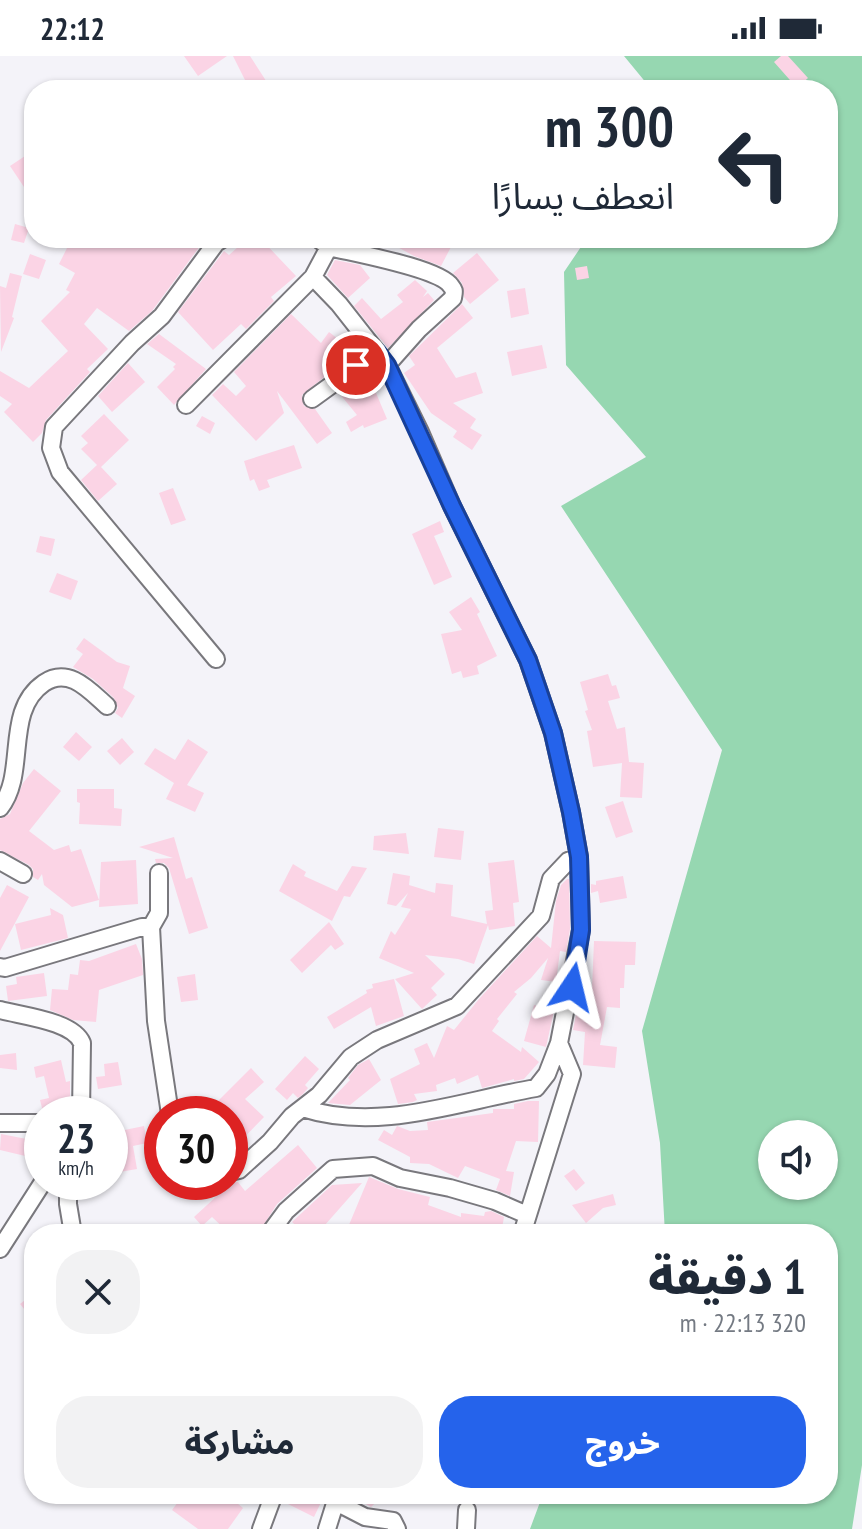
<!DOCTYPE html>
<html lang="ar">
<head>
<meta charset="utf-8">
<style>
  :root { --surface:#fff; --page:#f2f2f3; --text:#1f2937; --muted:#747a83; --accent:#2563eb }
  body { margin:0; font-family:"PT Sans Narrow","Noto Sans Arabic",sans-serif; background:var(--page); color:var(--text); direction:rtl; height:100vh; display:flex; flex-direction:column; font-size:30px; white-space:nowrap }
  * { box-sizing:border-box; margin:0 }
  p { font-size:26px; color:var(--muted) }
  .icon { flex:none; width:44px; height:44px; fill:none; stroke:currentColor; stroke-width:2; stroke-linecap:round; stroke-linejoin:round }
  .map { position:relative; flex:1; overflow:hidden; direction:ltr }
  .sheet { position:absolute; left:24px; top:1168px; width:814px; height:280px; display:flex; flex-direction:column; background:var(--surface); border-radius:32px; box-shadow:0 2px 6px #0004; direction:rtl }
  .sheet>* { flex:none }
  .hud { position:absolute; left:24px; top:24px; width:814px; height:168px; border-radius:32px; box-shadow:0 2px 6px #0004; direction:rtl; background:#fff; color:var(--text); overflow:hidden }
  .tools { position:absolute; left:758px; top:1064px; display:grid; gap:16px }
  .tools a { display:grid; place-items:center; width:80px; height:80px; border-radius:50%; background:var(--surface); box-shadow:0 2px 6px #0004; font-size:40px }
  .speed { position:absolute; left:24px; top:1040px; display:flex; gap:16px; font-size:40px; font-weight:700; text-align:center }
  .speed>* { display:grid; place-content:center; width:104px; height:104px; border-radius:50%; background:var(--surface); box-shadow:0 2px 6px #0004; line-height:1 }
  .speed small { font-size:20px; font-weight:400 }
  .speed .limit { border:12px solid #d22; background:#fff; color:#111 }
  .pin { position:absolute; display:grid; place-items:center; width:68px; height:68px; color:#fff; margin:-34px; border:4px solid #fff; border-radius:50%; box-shadow:0 2px 8px #0007 }
  .me { position:absolute; width:88px; margin:-44px; rotate:10deg; stroke-linejoin:round; filter:drop-shadow(0 0 6px #0008) }
  .turn { display:flex; align-items:center; gap:28px; height:168px; padding:0 32px; font-size:36px }
  .turn .icon { width:104px; height:104px; stroke-width:2.5 }
  .turn b { display:block; font-size:56px; line-height:68px }
  .round { display:grid; place-items:center; flex:none; width:84px; height:84px; border-radius:32px; background:var(--page) }
  .overview { display:flex; align-items:center; justify-content:space-between; height:136px; padding:0 32px }
  h1 { font-size:48px; font-weight:800; line-height:60px }
  .action { display:flex; gap:16px; margin-top:auto; padding:16px 32px }
  .action a { flex:1; height:92px; border-radius:32px; background:var(--accent); color:#fff; font-size:32px; font-weight:800; line-height:92px; text-align:center }
  .action a+a { background:var(--page); color:var(--text) }
  .status { display:flex; justify-content:space-between; align-items:center; height:56px; padding:0 40px; background:var(--surface); direction:ltr }
  .status svg { height:22px; fill:currentColor }
  .map>svg:first-child { display:block }
</style>
</head>
<body>
<div class="status"><b>22:12</b><svg viewBox="0 0 49 12"><path d="M0 12V9h3v3zM5 12V6h3v6zM10 12V3h3v9zM15 12V0h3v12zM26 1h20v11H26zM47 4h2v5h-2z"/></svg></div>
<div class="map">
<svg width="862" height="1473" viewBox="0 0 862 1473">
  <rect width="100%" height="100%" fill="#f4f3f9"/>
  <path fill="#96d7b1" fill-rule="evenodd" d="M 624,0 L 862,0 L 862,1409 L 852,1473 L 530,1473 L 543,1438 L 828,1438 L 828,1178 L 665,1178 L 660,1087 L 642,975 L 722,694 L 561,450 L 646,401 L 566,309 L 564,216 L 587,182 L 828,182 L 828,34 L 652,34 ZM 772,1078 L 824,1078 L 824,1130 L 772,1130 Z"/>
  <path fill="#fbd4e5" d="M 184,0 L 227,0 L 198,20 Z
    M 233,0 L 250,0 L 272,34 L 250,34 Z
    M 781,0 L 788,0 L 808,22 L 797,32 L 774,6 Z
    M 34,94 L 34,146 L 10,110 Z
    M 15,168 L 29,172 L 24,187 L 11,184 Z
    M 80,182 L 159,182 L 171,191 L 179,182 L 206,182 L 152,255 L 129,275 L 97,252 L 84,268 L 108,293 L 87,313 L 90,316 L 46,364 L 42,377 L 33,386 L 4,356 L 12,348 L 0,340 L 0,315 L 29,332 L 68,295 L 41,265 L 70,236 L 66,234 L 75,217 L 59,208 L 70,186 L 77,190 Z
    M 248,182 L 260,182 L 296,220 L 271,241 L 274,245 L 246,273 L 241,268 L 213,294 L 178,256 L 224,195 L 229,199 Z
    M 381,182 L 439,182 L 452,189 L 441,210 L 414,200 Z
    M 477,197 L 499,224 L 470,248 L 464,241 L 462,227 L 453,217 Z
    M 30,198 L 46,204 L 39,223 L 23,218 Z
    M 335,204 L 360,209 L 370,222 L 348,242 L 327,219 Z
    M 587,210 L 589,222 L 577,224 L 575,212 Z
    M 10,217 L 22,220 L 12,261 L 14,262 L 1,296 L 0,230 L 6,232 Z
    M 415,224 L 427,235 L 423,241 L 428,237 L 434,244 L 388,292 L 354,250 L 362,242 L 381,263 L 403,246 L 397,239 Z
    M 525,232 L 529,258 L 511,262 L 507,235 Z
    M 462,248 L 473,262 L 437,292 L 456,322 L 476,316 L 483,337 L 453,347 L 476,363 L 470,372 L 482,379 L 472,394 L 453,381 L 457,375 L 431,357 L 404,317 L 415,309 L 409,300 Z
    M 291,258 L 321,287 L 329,276 L 347,290 L 330,311 L 333,314 L 302,339 L 304,350 L 315,353 L 332,377 L 317,388 L 277,335 L 284,357 L 256,385 L 212,339 L 223,328 L 236,340 L 246,330 L 234,316 Z
    M 159,278 L 206,313 L 174,349 L 157,331 L 175,313 L 173,311 L 176,308 L 147,288 Z
    M 542,289 L 547,312 L 512,320 L 507,296 Z
    M 128,307 L 145,326 L 112,356 L 98,340 Z
    M 363,320 L 369,327 L 371,325 L 387,363 L 364,372 L 363,369 L 351,376 L 346,366 L 357,359 L 339,337 Z
    M 104,358 L 129,384 L 101,411 L 117,428 L 98,445 L 81,424 L 97,409 L 81,393 L 88,387 L 81,380 Z
    M 202,360 L 215,367 L 210,378 L 196,370 Z
    M 294,389 L 302,412 L 267,424 L 270,431 L 259,435 L 254,423 L 250,425 L 244,405 Z
    M 173,432 L 186,464 L 171,469 L 159,437 Z
    M 440,465 L 444,476 L 434,480 L 452,521 L 434,529 L 412,478 Z
    M 40,480 L 55,483 L 51,500 L 36,496 Z
    M 57,517 L 78,525 L 71,544 L 49,536 Z
    M 471,541 L 480,556 L 477,558 L 497,600 L 477,610 L 479,618 L 463,622 L 461,615 L 452,618 L 441,578 L 462,574 L 449,556 Z
    M 84,582 L 117,606 L 130,610 L 123,632 L 135,640 L 122,662 L 115,657 L 118,652 L 114,642 L 93,623 L 73,611 L 83,598 L 76,593 Z
    M 608,618 L 612,630 L 616,629 L 620,642 L 608,645 L 617,673 L 625,671 L 629,706 L 644,707 L 642,742 L 620,741 L 622,707 L 593,711 L 587,675 L 592,674 L 585,655 L 588,654 L 580,626 Z
    M 76,676 L 92,691 L 79,705 L 63,691 Z
    M 122,682 L 134,696 L 120,709 L 107,695 Z
    M 188,683 L 208,696 L 187,729 L 204,737 L 195,756 L 166,743 L 174,727 L 144,708 L 155,692 L 175,704 Z
    M 34,713 L 61,735 L 29,775 L 54,794 L 69,789 L 71,796 L 81,793 L 99,844 L 72,851 L 44,829 L 42,818 L 38,824 L 33,821 L 33,813 L 29,809 L 0,794 L 0,763 L 10,758 L 23,727 Z
    M 77,733 L 114,733 L 114,752 L 122,753 L 121,770 L 79,768 L 80,747 L 77,746 Z
    M 623,745 L 633,776 L 616,782 L 605,751 Z
    M 438,772 L 464,775 L 461,804 L 434,801 Z
    M 406,777 L 409,798 L 373,794 L 374,780 Z
    M 174,781 L 186,823 L 192,821 L 208,872 L 189,878 L 169,812 L 164,807 L 156,807 L 155,803 L 173,802 L 139,791 Z
    M 136,804 L 138,848 L 99,851 L 101,806 Z
    M 514,804 L 519,846 L 513,847 L 515,870 L 489,874 L 488,869 L 474,908 L 458,903 L 425,899 L 445,918 L 431,932 L 437,939 L 422,953 L 395,923 L 414,917 L 379,902 L 391,875 L 395,879 L 411,853 L 401,851 L 408,837 L 396,850 L 387,848 L 393,817 L 410,820 L 409,829 L 435,837 L 436,827 L 453,829 L 451,860 L 487,868 L 485,855 L 493,854 L 488,807 Z
    M 293,808 L 306,816 L 304,820 L 337,835 L 352,810 L 367,812 L 350,841 L 344,840 L 332,865 L 279,835 Z
    M 623,820 L 627,842 L 600,847 L 598,835 L 591,837 L 591,828 L 596,829 L 596,825 Z
    M 567,823 L 569,823 L 570,873 L 566,896 L 560,895 L 556,926 L 541,924 L 548,902 L 531,922 L 514,936 L 517,938 L 497,963 L 499,965 L 492,975 L 521,996 L 522,991 L 539,1006 L 524,1023 L 514,1025 L 514,1023 L 482,1032 L 478,1019 L 457,1028 L 455,1022 L 436,1029 L 437,1035 L 414,1038 L 417,1044 L 413,1046 L 398,1048 L 390,1023 L 420,1008 L 414,993 L 427,987 L 434,1002 L 447,970 L 454,974 L 479,943 L 537,880 L 551,892 L 556,845 L 561,829 Z
    M 7,829 L 29,841 L 0,895 L 0,842 Z
    M 50,852 L 63,859 L 68,882 L 21,894 L 15,868 L 51,859 Z
    M 329,866 L 344,888 L 335,894 L 331,889 L 302,917 L 290,904 Z
    M 594,885 L 636,886 L 635,909 L 625,909 L 624,932 L 620,932 L 620,952 L 607,951 L 600,989 L 617,991 L 615,1012 L 583,1009 L 585,976 L 573,974 L 577,954 L 591,956 Z
    M 136,888 L 142,903 L 143,919 L 99,934 L 96,966 L 73,964 L 50,954 L 52,933 L 68,934 L 70,918 L 78,919 L 80,904 L 89,905 Z
    M 44,917 L 47,940 L 8,945 L 6,930 L 17,928 L 16,921 Z
    M 195,918 L 198,944 L 181,946 L 177,921 Z
    M 394,923 L 404,960 L 376,970 L 371,951 L 334,973 L 327,961 L 367,937 L 366,934 L 373,932 L 372,928 Z
    M 534,949 L 554,955 L 546,991 L 524,985 Z
    M 16,997 L 17,1014 L 0,1012 L 0,999 Z
    M 305,1000 L 319,1013 L 305,1029 L 308,1032 L 303,1038 L 298,1042 L 293,1037 L 287,1044 L 275,1033 Z
    M 369,1003 L 381,1024 L 350,1049 L 328,1047 L 350,1024 L 348,1022 L 358,1009 Z
    M 61,1004 L 66,1026 L 70,1025 L 70,1052 L 43,1056 L 40,1044 L 49,1042 L 44,1020 L 36,1022 L 34,1011 Z
    M 118,1006 L 122,1029 L 98,1033 L 96,1021 L 105,1020 L 104,1008 Z
    M 251,1012 L 264,1026 L 245,1043 L 264,1061 L 230,1096 L 230,1058 L 205,1058 Z
    M 528,1045 L 539,1045 L 538,1086 L 516,1085 L 506,1115 L 514,1116 L 510,1140 L 496,1134 L 500,1123 L 465,1110 L 458,1122 L 429,1108 L 410,1107 L 410,1101 L 378,1084 L 384,1074 L 392,1079 L 397,1070 L 410,1075 L 428,1074 L 427,1066 L 493,1057 L 493,1053 L 514,1053 L 514,1048 Z
    M 144,1070 L 147,1087 L 133,1090 L 137,1113 L 114,1117 L 110,1095 L 118,1093 L 115,1076 Z
    M 1,1078 L 42,1086 L 42,1104 L 0,1094 Z
    M 298,1089 L 317,1112 L 277,1148 L 258,1178 L 230,1178 L 212,1161 L 202,1170 L 194,1161 L 231,1127 L 238,1126 L 245,1135 Z
    M 574,1113 L 585,1127 L 576,1135 L 564,1120 Z
    M 369,1121 L 398,1133 L 430,1141 L 428,1149 L 461,1161 L 461,1157 L 484,1160 L 485,1156 L 491,1155 L 504,1161 L 501,1178 L 352,1178 L 346,1176 Z
    M 362,1127 L 317,1178 L 305,1178 L 292,1166 L 332,1129 Z
    M 613,1138 L 616,1149 L 603,1152 L 586,1167 L 572,1149 Z
    M 34,1237 L 34,1265 L 20,1248 Z
    M 184,1438 L 194,1438 L 206,1447 L 214,1438 L 226,1438 L 243,1452 L 228,1473 L 198,1473 L 172,1454 Z
    M 290,1438 L 325,1438 L 314,1461 L 286,1447 Z
    M 349,1438 L 385,1438 L 371,1451 Z"/>
  <g fill="none" stroke-linecap="round" stroke-linejoin="round">
    <defs>
      <path id="minor" d="M 317,182 L 329,191 C 353,197 439,212 451,230 C 455,235 454,235 453,242 L 419,273 L 387,309
        M 313,221 L 339,248 L 387,309 L 420,376 L 452,450 L 528,604 L 553,677 L 571,756 L 579,801 L 581,874 L 559,987 L 572,1018 L 522,1178
        M 312,343 L 377,296
        M 186,349 L 313,221 L 329,191
        M 216,603 L 60,416 L 51,392 L 54,371 L 132,287 L 162,260 L 216,187 L 224,182
        M 0,752 C 28,717 3,655 44,627 C 69,610 90,635 107,650
        M 0,805 L 23,818
        M 151,871 L 159,857 L 159,817
        M 0,911 L 5,912 L 142,871 L 151,871 L 156,965 L 170,1058
        M 0,954 C 22,960 73,965 82,987 L 81,1058
        M 302,1052 C 380,1077 459,1045 536,1032 L 547,1018 L 559,987
        M 0,1067 L 42,1067
        M 230,1116 L 239,1114 L 270,1086 L 292,1060 L 319,1039 L 351,1001 L 377,984 L 457,950 L 541,860 L 551,823 L 568,805 L 579,801
        M 68,1126 L 68,1148 L 73,1178
        M 269,1178 L 286,1155 L 333,1113 L 373,1110 L 400,1122 L 450,1132 L 495,1145 L 527,1159
        M 0,1193 L 43,1126
        M 334,1445 L 365,1461 L 393,1465 L 397,1473
        M 261,1473 L 274,1438
        M 327,1473 L 338,1438
        M 466,1473 L 467,1454"/>
    </defs>
    <use href="#minor" stroke="#79787d" stroke-width="20"/>
    <use href="#minor" stroke="#fff" stroke-width="16"/>
  </g>
  <g fill="none" stroke-linecap="round" stroke-linejoin="round">
    <defs>
      <path id="route" d="M 356,309 L 377,296 L 387,309 L 452,450 L 528,604 L 553,677 L 571,756 L 579,801 L 581,874 L 572,931"/>
    </defs>
    <use href="#route" stroke="#184099" stroke-width="20"/>
    <use href="#route" stroke="#2563eb" stroke-width="14"/>
  </g>
</svg>
<div class="tools">
<a><svg class="icon" aria-label="sound" viewBox="0 0 24 24"><path d="M4 9h4l5-4v14l-5-4H4zM17 9q2 3 0 6"/></svg></a>
</div>
<div class="speed"><div>23<small>km/h</small></div><div class="limit">30</div></div>
<div class="pin" style="left:356px;top:309px;background:#d93025"><svg class="icon" aria-label="arrive" viewBox="0 0 24 24"><path d="M6 21V4h12l-3 4 3 4H6"/></svg></div>
<svg class="me" style="left:572px;top:931px" viewBox="-20 -20 40 40"><path d="M0-17L14 15 0 8-14 15z" fill="#2563eb" stroke="#fff" stroke-width="4"/></svg>
<div class="hud">
<div class="turn"><svg class="icon" aria-label="left" viewBox="0 0 24 24"><path d="M17 20v-9H6M10 6l-5 5 5 5"/></svg><div><b>300 m</b>انعطف يسارًا</div></div>
</div>
<section class="sheet">
<div class="overview"><div><h1>1 دقيقة</h1><p>320 m · 22:13</p></div><a class="round"><svg class="icon" aria-label="close" viewBox="0 0 24 24"><path d="M6 6l12 12M18 6L6 18"/></svg></a></div>
<div class="action"><a>خروج</a><a>مشاركة</a></div>
</section>
</div>
</body>
</html>
